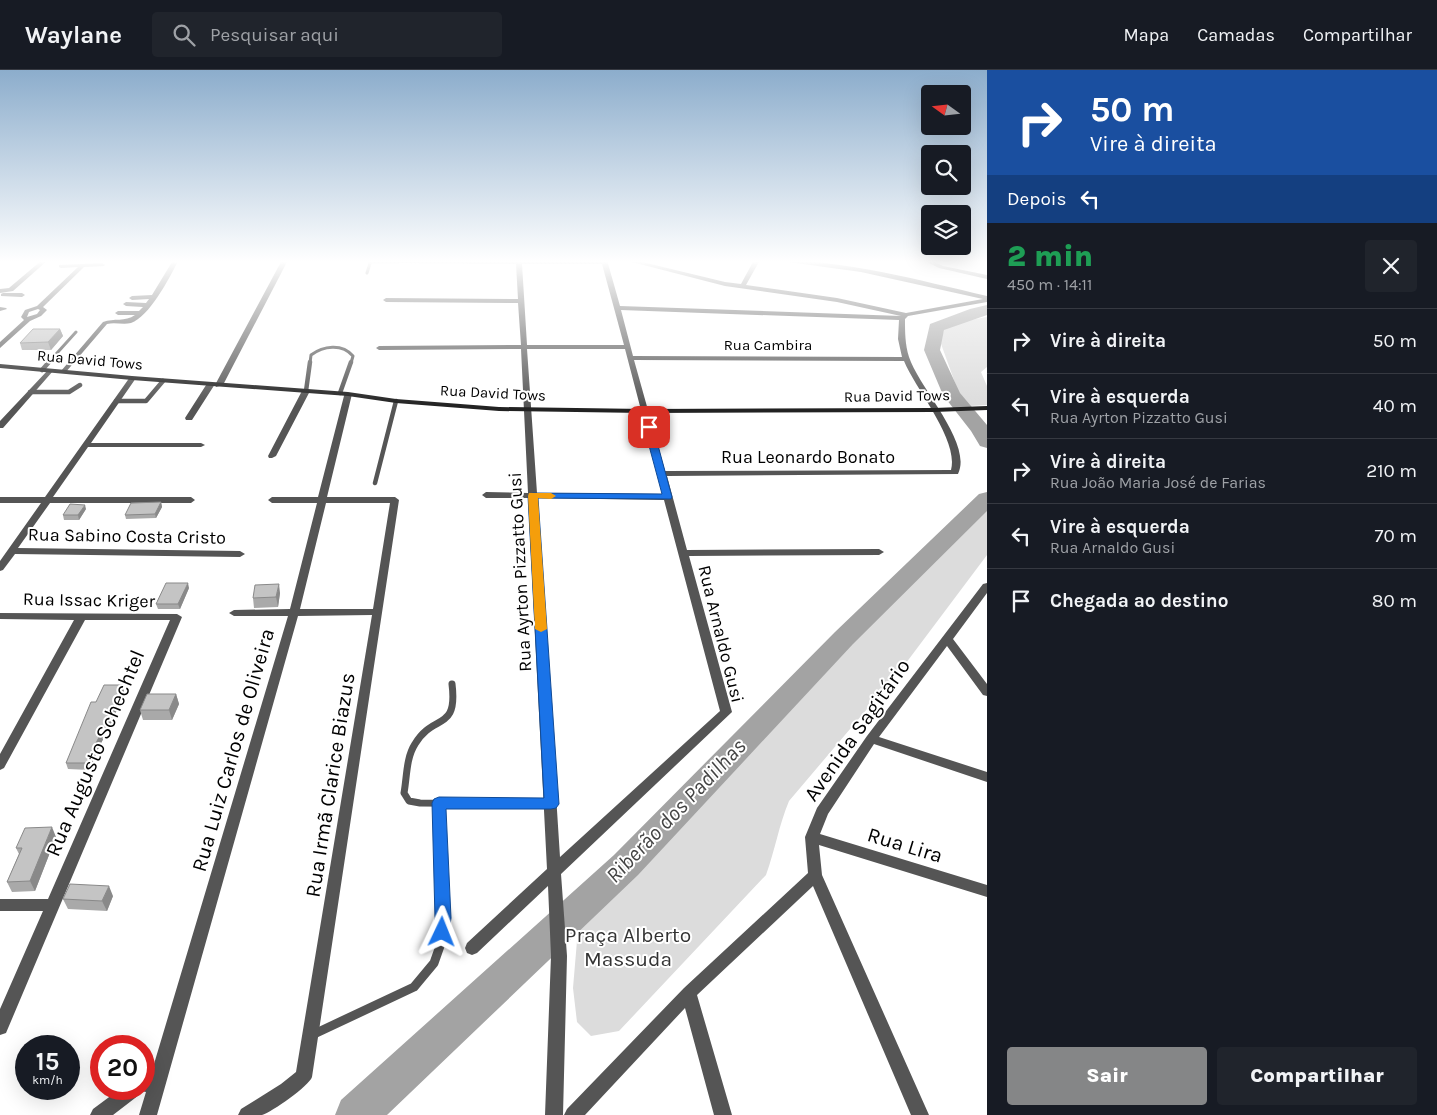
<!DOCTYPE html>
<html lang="pt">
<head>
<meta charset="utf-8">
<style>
  :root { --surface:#171b24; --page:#20242c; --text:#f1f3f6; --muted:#9ea1a6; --line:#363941; --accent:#858687 }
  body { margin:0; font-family:Karla,sans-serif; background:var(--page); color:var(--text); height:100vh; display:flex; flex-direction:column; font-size:19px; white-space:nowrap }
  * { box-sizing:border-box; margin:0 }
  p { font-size:16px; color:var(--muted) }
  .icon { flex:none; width:28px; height:28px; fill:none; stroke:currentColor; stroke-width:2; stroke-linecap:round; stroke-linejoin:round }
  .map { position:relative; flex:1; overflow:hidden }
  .drawer { display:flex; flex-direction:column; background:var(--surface); width:450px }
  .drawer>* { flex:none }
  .hud { background:#1a4fa0; color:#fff; overflow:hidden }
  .needle { width:32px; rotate:285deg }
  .tools { position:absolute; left:921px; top:15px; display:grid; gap:10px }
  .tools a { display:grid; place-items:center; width:50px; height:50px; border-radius:5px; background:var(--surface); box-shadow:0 5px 20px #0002; font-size:25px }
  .speed { position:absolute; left:15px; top:965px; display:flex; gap:10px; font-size:25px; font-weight:700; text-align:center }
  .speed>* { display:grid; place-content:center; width:65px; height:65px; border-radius:50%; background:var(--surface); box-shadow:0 5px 20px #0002; line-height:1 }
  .speed small { font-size:12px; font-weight:400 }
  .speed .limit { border:8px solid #d22; background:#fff; color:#111 }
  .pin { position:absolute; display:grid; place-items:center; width:42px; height:42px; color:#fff; margin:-21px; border-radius:10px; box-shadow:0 2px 8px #0006 }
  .me { position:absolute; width:55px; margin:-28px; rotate:2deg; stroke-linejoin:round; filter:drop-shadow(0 0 4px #0008) }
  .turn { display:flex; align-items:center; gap:18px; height:105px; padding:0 20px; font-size:22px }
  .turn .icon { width:65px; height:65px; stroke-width:2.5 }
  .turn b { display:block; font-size:35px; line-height:42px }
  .then { display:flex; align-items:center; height:48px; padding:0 20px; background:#0003; gap:10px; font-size:19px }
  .round { display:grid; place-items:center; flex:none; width:52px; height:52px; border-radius:5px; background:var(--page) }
  .head { display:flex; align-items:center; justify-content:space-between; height:85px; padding:0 20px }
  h1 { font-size:30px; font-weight:800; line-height:38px; color:#1e9e55 }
  .cta { display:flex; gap:10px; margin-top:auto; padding:10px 20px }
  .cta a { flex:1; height:58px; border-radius:5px; background:var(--accent); color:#fff; font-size:20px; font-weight:800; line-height:58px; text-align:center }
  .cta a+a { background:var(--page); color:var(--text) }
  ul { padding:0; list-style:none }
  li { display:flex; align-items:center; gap:15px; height:65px; padding:0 20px; border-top:1px solid var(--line) }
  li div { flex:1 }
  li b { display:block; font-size:19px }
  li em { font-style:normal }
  header { display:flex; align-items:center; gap:30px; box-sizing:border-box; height:70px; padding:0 25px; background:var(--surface); border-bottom:1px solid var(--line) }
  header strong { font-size:24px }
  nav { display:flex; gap:28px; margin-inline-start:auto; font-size:18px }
  .search { width:350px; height:45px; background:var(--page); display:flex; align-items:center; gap:12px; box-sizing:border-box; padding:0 18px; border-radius:5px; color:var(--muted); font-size:19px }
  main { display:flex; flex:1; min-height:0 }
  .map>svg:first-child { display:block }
</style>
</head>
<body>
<header>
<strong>Waylane</strong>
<div class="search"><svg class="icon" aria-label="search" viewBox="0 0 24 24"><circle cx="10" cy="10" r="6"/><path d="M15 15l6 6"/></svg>Pesquisar aqui</div>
<nav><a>Mapa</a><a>Camadas</a><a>Compartilhar</a></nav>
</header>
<main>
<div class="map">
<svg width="987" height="1045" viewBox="0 0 987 1045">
  <rect width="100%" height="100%" fill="#fff"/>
  <path fill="#dcdcdc" d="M 987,247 L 987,297 L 981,302 L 987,316 L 987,335 L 970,336 L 959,324 L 940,271 L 945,258 L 970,250 Z
    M 987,437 L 987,485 L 906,593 L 789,731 C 779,755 775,780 766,805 L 619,961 L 591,966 L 577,952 L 573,918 L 578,859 L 588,844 L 606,829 L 912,508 Z"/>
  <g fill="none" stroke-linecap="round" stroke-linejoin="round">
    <path fill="#a3a3a3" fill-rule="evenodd" d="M 987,235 L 987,245 L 944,260 L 940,280 L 960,323 L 987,355 L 987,378 L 980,376 L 971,361 L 943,325 L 924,280 L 930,254 L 970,239 Z
      M 987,422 L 987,441 L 853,574 L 638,805 L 387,1045 L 335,1045 L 341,1030 L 614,785 L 835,562 L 979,424 Z"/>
    <path stroke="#555" stroke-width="3" d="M 370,192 L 398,192
      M 367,203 L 371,190
      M 48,293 L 76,262
      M 310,293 L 311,285 C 323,276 342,273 353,286 L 351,293"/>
    <path stroke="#555" stroke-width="4.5" d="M 42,300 L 49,292
      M 306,321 L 310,292
      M 30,322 L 69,322 L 80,315
      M 340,323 L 351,292
      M 116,331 L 146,331 L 163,311
      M 375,413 L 396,331"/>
    <path stroke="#555" stroke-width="7" d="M 452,614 C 458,662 433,643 415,674 C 406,688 407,707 404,723 L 409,731 L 420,733 L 549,734
      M 439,733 L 441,788"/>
    <path stroke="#555" stroke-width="9" d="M 312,965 L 414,917 L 434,893 L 440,876 L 443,848 L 441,787"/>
    <path fill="#555" fill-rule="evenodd" d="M 42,190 L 48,190 L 13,221 L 0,223 L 0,219 L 9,218 Z
      M 282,190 L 288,190 L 223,315 L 216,317 L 215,315 Z
      M 398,190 L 607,190 L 620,236 L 901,246 L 837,232 L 725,216 L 624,190 L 634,190 L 725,212 L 741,214 L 754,190 L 760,190 L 746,215 L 837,228 L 906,243 L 983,229 L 861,202 L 774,190 C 846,190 918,210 987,226 L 987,232 L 908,246 L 905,249 C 905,262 905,274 909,287 C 919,318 973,373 958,404 L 667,406 L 687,480 L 879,479 L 884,482 L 879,485 L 689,486 L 732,642 L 561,804 L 567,886 L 563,1045 L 545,1045 L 551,886 L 548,816 L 477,883 L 472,885 L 467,883 L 465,878 L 467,873 L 547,799 L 528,428 L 486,428 L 482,425 L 486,422 L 528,423 L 521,279 L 379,280 L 376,278 L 379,276 L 521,275 L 518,233 L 386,232 L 383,230 L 386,228 L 518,229 L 516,194 L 396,193 L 395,192 ZM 522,194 L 602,194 L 624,275 L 527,275 ZM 621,240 L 899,250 L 898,269 L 902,287 L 633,286 ZM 527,279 L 625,279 L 663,424 L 537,423 ZM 634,290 L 904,291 C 916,320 959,370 951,400 L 665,401 ZM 537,428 L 664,430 L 720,641 L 560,787 Z
      M 923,190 L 931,190 L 943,196 L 987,205 L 987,209 L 939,198 Z
      M 172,192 L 177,193 C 169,209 149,247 131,253 C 123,255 115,252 107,254 L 65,303 L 61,303 L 61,301 L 103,252 C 114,248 125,252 135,245 L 118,245 L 115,243 L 118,241 L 139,241 L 143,237 L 126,236 L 123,234 L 126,232 L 146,233 L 149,229 L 132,230 L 129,228 L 132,226 L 152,225 Z
      M 102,193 L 105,195 L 104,196 L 84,197 L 43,237 L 47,240 L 41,246 L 30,251 L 0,278 L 0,272 L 24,250 L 21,247 L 25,240 L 37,236 L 78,197 L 61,198 L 59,197 L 59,195 ZM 38,239 L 40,240 L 37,244 L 27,247 L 29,242 Z
      M 3,223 L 22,223 L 25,225 L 22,227 L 1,226 L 1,224 Z
      M 0,237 L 6,238 L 7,239 L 0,241 Z
      M 48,300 L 53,301 L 3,358 L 0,358 L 0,351 Z
      M 130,307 L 136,308 L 91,373 L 201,373 L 205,375 L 201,377 L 88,377 L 53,427 L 191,427 L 195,430 L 191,433 L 50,433 L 18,478 L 240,481 L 245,484 L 240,487 L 15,484 L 3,500 L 0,501 L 0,491 L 41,433 L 0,433 L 0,427 L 45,427 Z
      M 208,312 L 215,314 L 192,350 L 186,350 L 185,348 Z
      M 303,319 L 310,321 L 276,386 L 272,388 L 269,388 L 268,386 Z
      M 345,322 L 352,324 L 327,427 L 395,427 L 399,430 L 312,1007 C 309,1016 272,1042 262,1045 C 255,1045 246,1045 238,1045 L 241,1039 L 281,1014 L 296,1002 L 372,545 L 298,546 L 157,1045 L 139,1045 L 146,1022 L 141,1021 L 139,1025 L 113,1045 L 90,1045 L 93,1039 L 120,1019 L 144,1019 L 144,1006 L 151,1004 L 288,546 L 234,546 L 229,543 L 234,540 L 290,539 L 317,433 L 272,433 L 268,430 L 272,427 L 318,427 ZM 326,433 L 390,433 L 373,539 L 300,539 Z
      M 987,513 L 987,523 L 953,569 L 987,614 L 987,626 L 983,625 L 947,576 L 879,667 L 987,702 L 987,712 L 874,674 L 828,744 L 820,764 L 987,815 L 987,827 L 819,775 L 822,805 L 929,1045 L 911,1045 L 813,816 L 697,925 L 732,1045 L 714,1045 L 685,938 L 585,1045 L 564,1045 L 567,1039 L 684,918 L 808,803 L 805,767 L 817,738 L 867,666 L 983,514 Z
      M 0,543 L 177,544 L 182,547 L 6,963 L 0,965 L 0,939 L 43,841 L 0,841 L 0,829 L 48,829 L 170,550 L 85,550 L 4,698 L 0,700 L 0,684 L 74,550 L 0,549 Z"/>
    <path fill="#222" fill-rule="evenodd" d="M 0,294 L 132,306 L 348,322 L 396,329 L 499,337 L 644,339 L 934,338 L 987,336 L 987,340 L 934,342 L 644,343 L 499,341 L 396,333 L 348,326 L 132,310 L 0,298 Z"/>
  </g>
  <path fill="#a9a9a9" d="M 60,259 L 63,266 L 51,280 L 22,280 L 20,273 Z
    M 161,432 L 162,437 L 156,448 L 126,449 L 125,445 Z
    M 86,439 L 79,450 L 64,450 L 63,445 Z
    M 189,518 L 180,539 L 158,539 L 156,534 Z
    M 280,523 L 278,537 L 254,538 L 253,528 Z
    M 122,615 L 124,621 L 113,650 L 97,681 L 90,700 L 68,699 L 66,693 L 96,632 Z
    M 176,624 L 179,634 L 172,650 L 143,650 L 140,640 Z
    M 56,767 L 35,821 L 12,822 L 7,812 L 19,784 L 16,778 Z
    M 113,826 L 107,841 L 68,839 L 63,829 Z"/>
  <path fill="#898989" d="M 60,259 L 63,266 L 51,280 L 48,272 Z
    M 161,432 L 162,437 L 156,448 L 155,444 Z
    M 85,435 L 86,439 L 79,450 L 78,445 Z
    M 188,513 L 189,518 L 180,539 L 178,534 Z
    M 279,514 L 280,523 L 278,537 L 276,527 Z
    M 122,615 L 124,621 L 113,650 L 97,681 L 90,700 L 88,693 L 95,675 Z
    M 176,624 L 179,634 L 172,650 L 169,640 Z
    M 52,757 L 56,767 L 35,821 L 30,811 Z
    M 109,816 L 113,826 L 107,841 L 102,831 Z"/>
  <path fill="#c4c4c4" stroke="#898989" d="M 33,259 L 60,259 L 48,272 L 20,273 Z
    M 161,432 L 155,444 L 125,445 L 131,433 Z
    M 70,434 L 85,435 L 78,445 L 63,445 Z
    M 166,513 L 188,513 L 178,534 L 156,534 Z
    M 279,514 L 276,527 L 253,528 L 255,515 Z
    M 104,615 L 122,615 L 111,644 L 95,675 L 88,693 L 66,693 L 91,632 L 96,632 Z
    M 147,624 L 176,624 L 169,640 L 140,640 Z
    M 52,757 L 30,811 L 7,812 L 22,778 L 16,778 L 25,758 Z
    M 70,814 L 109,816 L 102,831 L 63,829 Z"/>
  <linearGradient id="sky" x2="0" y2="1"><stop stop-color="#8cadcc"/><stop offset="0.57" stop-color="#fff"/><stop offset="1" stop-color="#fff" stop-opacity="0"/></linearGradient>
  <rect width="987" height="336" fill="url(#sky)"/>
  <path fill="#1a73e8" stroke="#114b97" d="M 649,354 L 653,357 L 672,427 L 671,429 L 538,428 L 559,734 L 556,738 L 551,739 L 446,739 L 451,848 L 448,867 L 442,870 L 436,867 L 433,862 L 435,848 L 432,733 L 434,729 L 439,727 L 544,728 L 528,426 L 533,423 L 662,424 L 644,357 Z"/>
  <path fill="#f59e0b" d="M 529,423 L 551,423 L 556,426 L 551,429 L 538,428 L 547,559 L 541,562 L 535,559 L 528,426 Z"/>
  <g text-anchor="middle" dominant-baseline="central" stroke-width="4" stroke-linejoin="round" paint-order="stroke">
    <g font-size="15" fill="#000" stroke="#fff">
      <text x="768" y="275">Rua Cambira</text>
      <text transform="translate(90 290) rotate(5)">Rua David Tows</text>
      <text transform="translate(493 323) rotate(3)">Rua David Tows</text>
      <text transform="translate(897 326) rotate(-1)">Rua David Tows</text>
    </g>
    <g font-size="18" fill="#000" stroke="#fff">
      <text x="808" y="387">Rua Leonardo Bonato</text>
      <text transform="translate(127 466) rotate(1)">Rua Sabino Costa Cristo</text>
      <text transform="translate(520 502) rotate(-93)">Rua Ayrton Pizzatto Gusi</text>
      <text transform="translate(89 530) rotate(1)">Rua Issac Kriger</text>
      <text transform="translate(721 564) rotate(76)">Rua Arnaldo Gusi</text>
    </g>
    <g font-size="21" fill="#000" stroke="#fff">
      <text transform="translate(857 660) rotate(-55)">Avenida Sagitário</text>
      <text transform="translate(233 680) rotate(-74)">Rua Luiz Carlos de Oliveira</text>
      <text transform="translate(95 683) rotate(-67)">Rua Augusto Schechtel</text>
      <text transform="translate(330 715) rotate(-81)">Rua Irmã Clarice Biazus</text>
      <text transform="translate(905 775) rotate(17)">Rua Lira</text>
    </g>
    <g font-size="21" fill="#333" stroke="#fff">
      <text x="628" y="865">Praça Alberto<tspan x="628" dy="24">Massuda</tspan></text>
    </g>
    <g font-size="22" font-style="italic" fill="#444" stroke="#fff">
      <text transform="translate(676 741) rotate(-46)">Riberão dos Padilhas</text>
    </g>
  </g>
</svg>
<div class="tools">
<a><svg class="needle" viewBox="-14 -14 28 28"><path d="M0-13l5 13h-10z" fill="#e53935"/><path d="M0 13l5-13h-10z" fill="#9ea1a6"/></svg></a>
<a><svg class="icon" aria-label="search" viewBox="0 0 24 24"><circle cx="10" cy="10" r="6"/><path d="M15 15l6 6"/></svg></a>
<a><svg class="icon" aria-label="layers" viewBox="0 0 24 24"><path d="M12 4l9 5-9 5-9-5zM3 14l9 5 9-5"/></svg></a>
</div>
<div class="speed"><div>15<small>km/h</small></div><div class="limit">20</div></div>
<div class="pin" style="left:649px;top:357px;background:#d93025"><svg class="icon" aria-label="arrive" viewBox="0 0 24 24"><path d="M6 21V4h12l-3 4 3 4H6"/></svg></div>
<svg class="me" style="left:442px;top:862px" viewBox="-20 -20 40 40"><path d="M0-17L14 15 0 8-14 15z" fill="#1a73e8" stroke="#fff" stroke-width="4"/></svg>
</div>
<section class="drawer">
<div class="hud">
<div class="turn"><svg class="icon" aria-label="right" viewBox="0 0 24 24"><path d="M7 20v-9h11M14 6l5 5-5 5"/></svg><div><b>50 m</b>Vire à direita</div></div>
<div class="then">Depois<svg class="icon" aria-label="left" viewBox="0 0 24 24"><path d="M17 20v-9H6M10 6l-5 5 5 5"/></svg></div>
</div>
<div class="head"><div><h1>2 min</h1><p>450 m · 14:11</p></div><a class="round"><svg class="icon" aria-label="close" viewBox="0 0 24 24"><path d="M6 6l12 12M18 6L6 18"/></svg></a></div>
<ul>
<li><svg class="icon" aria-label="right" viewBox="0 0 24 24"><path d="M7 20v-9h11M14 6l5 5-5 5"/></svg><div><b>Vire à direita</b></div><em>50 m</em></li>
<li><svg class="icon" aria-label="left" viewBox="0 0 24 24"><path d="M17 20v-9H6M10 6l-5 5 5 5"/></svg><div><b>Vire à esquerda</b><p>Rua Ayrton Pizzatto Gusi</p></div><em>40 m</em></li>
<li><svg class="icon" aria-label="right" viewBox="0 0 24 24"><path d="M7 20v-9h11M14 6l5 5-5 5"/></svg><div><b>Vire à direita</b><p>Rua João Maria José de Farias</p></div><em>210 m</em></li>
<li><svg class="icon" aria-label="left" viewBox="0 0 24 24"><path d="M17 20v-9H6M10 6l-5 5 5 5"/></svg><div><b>Vire à esquerda</b><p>Rua Arnaldo Gusi</p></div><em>70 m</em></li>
<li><svg class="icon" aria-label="arrive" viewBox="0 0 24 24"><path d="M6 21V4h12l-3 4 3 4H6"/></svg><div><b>Chegada ao destino</b></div><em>80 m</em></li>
</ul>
<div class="cta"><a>Sair</a><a>Compartilhar</a></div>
</section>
</main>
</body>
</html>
